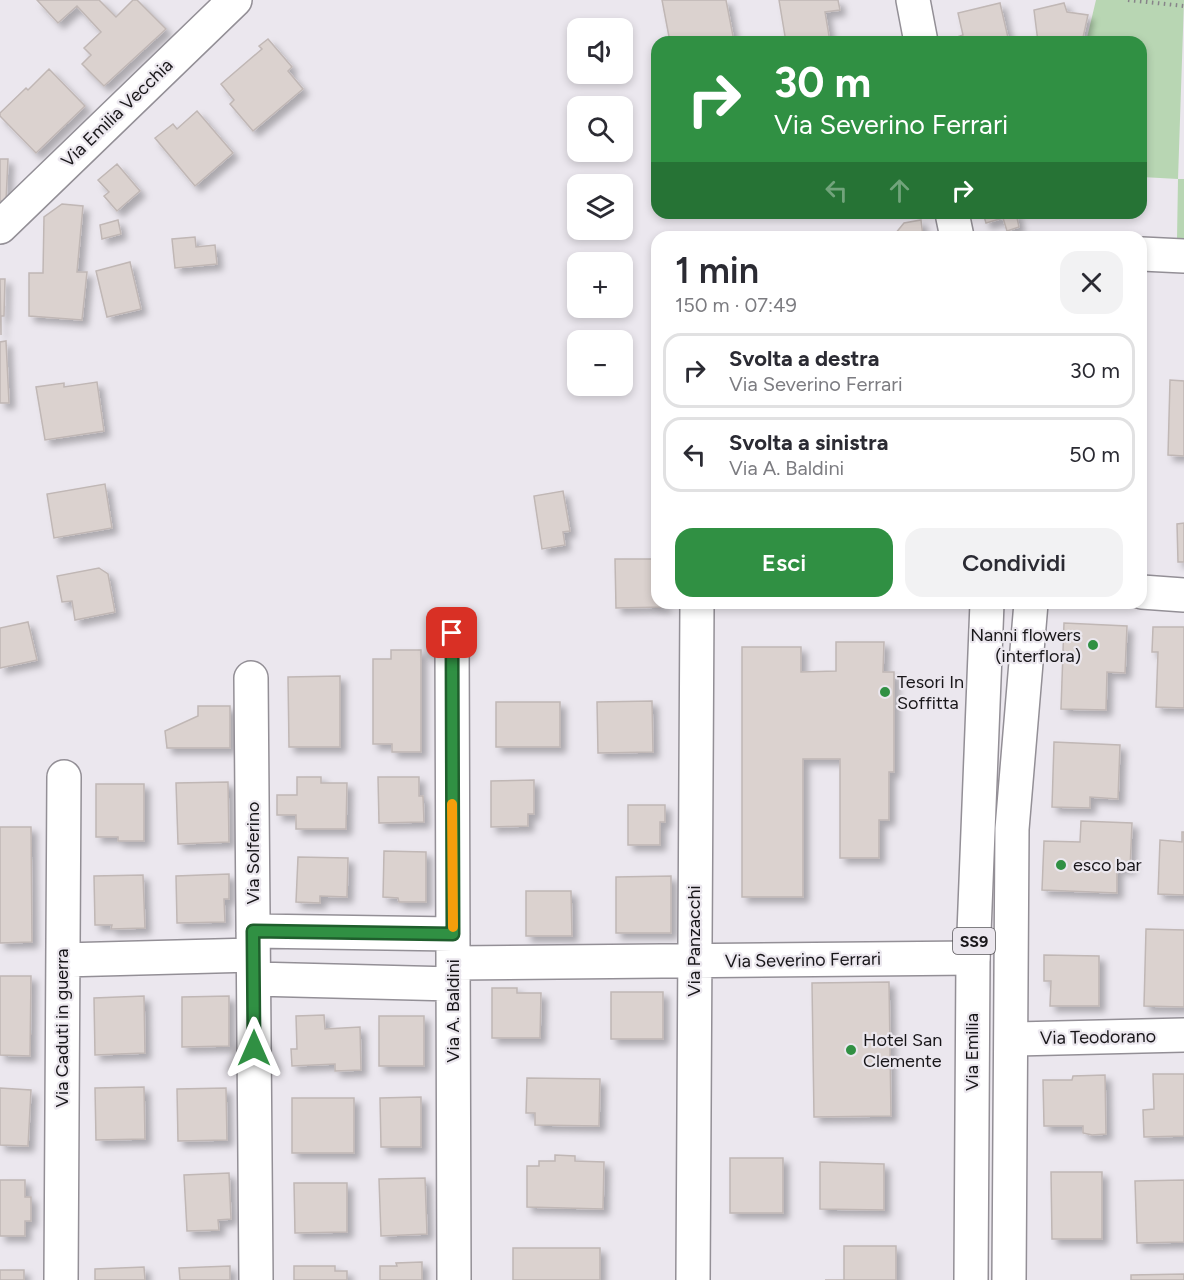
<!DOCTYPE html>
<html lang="it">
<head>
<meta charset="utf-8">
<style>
  :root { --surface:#fff; --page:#f2f2f3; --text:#2b2b33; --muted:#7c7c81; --line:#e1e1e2; --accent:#309043 }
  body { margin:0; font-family:Figtree,sans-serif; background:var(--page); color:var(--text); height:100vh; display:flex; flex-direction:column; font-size:22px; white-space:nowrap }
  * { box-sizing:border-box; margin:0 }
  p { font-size:20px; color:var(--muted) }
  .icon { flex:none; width:33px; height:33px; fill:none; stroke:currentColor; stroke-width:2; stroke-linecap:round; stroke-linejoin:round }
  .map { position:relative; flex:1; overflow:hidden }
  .details { position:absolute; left:651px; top:231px; width:496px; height:378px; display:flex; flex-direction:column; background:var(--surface); border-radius:18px; box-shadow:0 3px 9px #0003 }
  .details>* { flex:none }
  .guide { position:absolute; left:651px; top:36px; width:496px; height:183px; border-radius:18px; box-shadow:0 3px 9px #0003; background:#309043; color:#fff; overflow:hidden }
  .fabs { position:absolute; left:567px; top:18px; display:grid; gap:12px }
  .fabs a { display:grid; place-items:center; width:66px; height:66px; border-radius:12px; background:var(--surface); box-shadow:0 3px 9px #0003; font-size:30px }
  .pin { position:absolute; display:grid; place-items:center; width:51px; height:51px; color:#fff; margin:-26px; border-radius:12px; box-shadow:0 3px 9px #0006 }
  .me { position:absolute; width:66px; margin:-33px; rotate:0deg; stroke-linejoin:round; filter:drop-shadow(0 0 4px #0008) }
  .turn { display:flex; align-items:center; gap:21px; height:126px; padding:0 24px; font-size:27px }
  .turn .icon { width:78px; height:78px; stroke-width:2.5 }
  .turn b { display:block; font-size:42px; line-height:51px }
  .lanes { display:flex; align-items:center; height:57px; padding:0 24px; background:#0003; justify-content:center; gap:30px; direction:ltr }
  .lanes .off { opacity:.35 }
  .round { display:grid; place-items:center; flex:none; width:63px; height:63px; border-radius:18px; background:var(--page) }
  .headline { display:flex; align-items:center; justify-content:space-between; height:102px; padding:0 24px }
  h1 { font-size:36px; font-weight:600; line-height:45px }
  .button { display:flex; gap:12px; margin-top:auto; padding:12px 24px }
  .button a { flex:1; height:69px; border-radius:18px; background:var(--accent); color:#fff; font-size:24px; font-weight:600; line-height:69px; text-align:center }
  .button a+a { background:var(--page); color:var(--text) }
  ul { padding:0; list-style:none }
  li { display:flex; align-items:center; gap:18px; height:75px; margin:0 12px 9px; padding:0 12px; border:3px solid var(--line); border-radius:18px }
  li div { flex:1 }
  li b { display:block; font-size:22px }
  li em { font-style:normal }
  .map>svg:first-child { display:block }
</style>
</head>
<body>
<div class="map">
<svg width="1184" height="1280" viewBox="0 0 1184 1280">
  <defs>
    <filter id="shadow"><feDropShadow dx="5.5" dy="5.5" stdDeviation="3" flood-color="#0004"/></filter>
  </defs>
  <rect width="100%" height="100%" fill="#ebe7ee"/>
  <path fill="#b8d6b3" d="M 1096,0 L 1184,0 L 1178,179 L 1184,179 L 1184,239 L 1177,239 L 1178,179 L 1142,177 L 1142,42 L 1086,42 Z"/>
  <path fill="#dbd2cf" stroke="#c0b7b5" stroke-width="1.5" filter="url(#shadow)" d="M 37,0 L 99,0 L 116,17 L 133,0 L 137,0 L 166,29 L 104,86 L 82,64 L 91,55 L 84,48 L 101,32 L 77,6 L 58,23 Z
    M 662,0 L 726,0 L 733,36 L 726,42 L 670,42 Z
    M 779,0 L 838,0 L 840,10 L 825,12 L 830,42 L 786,42 Z
    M 1000,3 L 1009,42 L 958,42 L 957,37 L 963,35 L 958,13 Z
    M 1064,3 L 1067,12 L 1088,15 L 1082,42 L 1038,42 L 1034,10 Z
    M 268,39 L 292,67 L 288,71 L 303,89 L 253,131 L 230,104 L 234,100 L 221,84 L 262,49 L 259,46 Z
    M 49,69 L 85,106 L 36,153 L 0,116 L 0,113 L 26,88 L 28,90 Z
    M 197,111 L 233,153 L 195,186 L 155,138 L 173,124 L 177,129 Z
    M 0,159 L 8,159 L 6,201 L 0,201 Z
    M 117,164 L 140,191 L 117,211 L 104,196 L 109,192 L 98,180 Z
    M 62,204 L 83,206 L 77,272 L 87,272 L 82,320 L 29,316 L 29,273 L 43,273 L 44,217 Z
    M 983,213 L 1016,213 L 1019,227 L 1007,231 L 1003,218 L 986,223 Z
    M 118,220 L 121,234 L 102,239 L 100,225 Z
    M 921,220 L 923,237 L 877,237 L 895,234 L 904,223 Z
    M 195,237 L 196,247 L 215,245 L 217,264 L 175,268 L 172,239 Z
    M 130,262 L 141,309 L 107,317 L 96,271 Z
    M 0,279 L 5,279 L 4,316 L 1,316 L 1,335 Z
    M 6,341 L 9,403 L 0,403 L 0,342 Z
    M 1170,380 L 1184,381 L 1184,456 L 1168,455 Z
    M 97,382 L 104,431 L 45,440 L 36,387 L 64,383 L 64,387 Z
    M 105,484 L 112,528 L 54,538 L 47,494 Z
    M 563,491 L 570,531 L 563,532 L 565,545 L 542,549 L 534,496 Z
    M 1184,523 L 1184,562 L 1178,562 L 1177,524 Z
    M 615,559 L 657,559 L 657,603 L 665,603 L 665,607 L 616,608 Z
    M 99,568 L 108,574 L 115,612 L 75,620 L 72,601 L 62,602 L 57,576 Z
    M 28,622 L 37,660 L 0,668 L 0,628 Z
    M 1064,623 L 1127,626 L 1125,673 L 1107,672 L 1106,710 L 1061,709 Z
    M 1153,627 L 1184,627 L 1184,708 L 1156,707 L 1158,652 L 1152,652 Z
    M 836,642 L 884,642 L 883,672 L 894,672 L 894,772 L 889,772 L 889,820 L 879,820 L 879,858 L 840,858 L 840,759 L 803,759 L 803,897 L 742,897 L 742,647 L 801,647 L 801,672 L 836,671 Z
    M 391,650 L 421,650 L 421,752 L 392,752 L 392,744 L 373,744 L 373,659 L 391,659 Z
    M 340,676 L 340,747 L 289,747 L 288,677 Z
    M 652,701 L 653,752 L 598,753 L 597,702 Z
    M 496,702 L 560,702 L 560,747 L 496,747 Z
    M 198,706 L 230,706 L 230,748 L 167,748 L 165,731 L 198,716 Z
    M 1054,742 L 1120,745 L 1118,799 L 1090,797 L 1090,808 L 1052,807 Z
    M 297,777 L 321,777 L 321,783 L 347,783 L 346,829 L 296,829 L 296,815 L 277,815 L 277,795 L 297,795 Z
    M 378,777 L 419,777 L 419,796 L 423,796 L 424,822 L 379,823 Z
    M 534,780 L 534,814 L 528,814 L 528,826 L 491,827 L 491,781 Z
    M 228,782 L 229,842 L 178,844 L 176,783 Z
    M 96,784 L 144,784 L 144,841 L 118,841 L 118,837 L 96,837 Z
    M 628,805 L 665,805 L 665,822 L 660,822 L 660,845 L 628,845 Z
    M 1081,821 L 1132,823 L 1130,869 L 1117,868 L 1117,893 L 1042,890 L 1044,841 L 1080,842 Z
    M 0,827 L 31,827 L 32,942 L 0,943 Z
    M 1182,832 L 1184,832 L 1184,895 L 1158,894 L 1160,840 L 1182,842 Z
    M 384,851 L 426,852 L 426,902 L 399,902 L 398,898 L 383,897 Z
    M 298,857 L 348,858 L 347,897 L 320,896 L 320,903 L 296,902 Z
    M 229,874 L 229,899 L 224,899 L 225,922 L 177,923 L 176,876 Z
    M 143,875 L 145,928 L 111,929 L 112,925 L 95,925 L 94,876 Z
    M 671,876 L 671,933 L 616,933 L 616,877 Z
    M 526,891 L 571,891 L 572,936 L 526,936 Z
    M 1146,929 L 1184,930 L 1184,1007 L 1144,1006 Z
    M 1044,955 L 1099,956 L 1099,1006 L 1050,1006 L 1051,981 L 1044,981 Z
    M 0,976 L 31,976 L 30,1056 L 0,1055 Z
    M 889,982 L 891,1116 L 814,1117 L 812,983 Z
    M 492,988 L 517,988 L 517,993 L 541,993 L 540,1038 L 492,1038 Z
    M 611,992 L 663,992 L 663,1039 L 611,1039 Z
    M 144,996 L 145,1053 L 95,1055 L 94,998 Z
    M 229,996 L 229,1046 L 182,1047 L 182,997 Z
    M 324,1015 L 325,1029 L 360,1027 L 361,1070 L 335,1071 L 335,1064 L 292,1066 L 291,1049 L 297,1049 L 296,1016 Z
    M 379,1016 L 424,1016 L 424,1066 L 379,1066 Z
    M 1153,1074 L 1184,1074 L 1184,1136 L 1144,1137 L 1143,1110 L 1154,1109 Z
    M 1105,1075 L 1106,1134 L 1092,1135 L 1083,1133 L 1083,1126 L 1044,1126 L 1043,1080 L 1072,1080 L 1073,1076 Z
    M 527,1078 L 600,1079 L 599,1126 L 535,1125 L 535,1113 L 526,1113 Z
    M 144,1087 L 145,1139 L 96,1140 L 95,1088 Z
    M 0,1088 L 31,1090 L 28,1146 L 0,1145 Z
    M 226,1088 L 227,1140 L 178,1141 L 177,1089 Z
    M 421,1097 L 421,1147 L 381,1147 L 380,1098 Z
    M 292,1098 L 354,1098 L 354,1153 L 292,1153 Z
    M 555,1155 L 575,1156 L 575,1161 L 604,1162 L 603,1209 L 527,1207 L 527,1166 L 539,1166 L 539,1161 L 555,1161 Z
    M 730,1158 L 783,1158 L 783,1213 L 730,1213 Z
    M 820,1162 L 884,1164 L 884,1210 L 820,1209 Z
    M 1051,1172 L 1102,1172 L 1102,1239 L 1052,1239 Z
    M 229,1173 L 231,1219 L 218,1220 L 219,1230 L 187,1231 L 184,1175 Z
    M 425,1178 L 427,1234 L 381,1236 L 379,1179 Z
    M 0,1180 L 25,1180 L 25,1197 L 31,1197 L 31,1221 L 25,1221 L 25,1236 L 0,1236 Z
    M 1184,1180 L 1184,1242 L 1137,1243 L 1135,1181 Z
    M 294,1183 L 347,1183 L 347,1232 L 295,1233 Z
    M 844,1246 L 896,1246 L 896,1280 L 825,1280 L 844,1280 Z
    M 513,1248 L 600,1248 L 600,1280 L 513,1280 Z
    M 422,1262 L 422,1280 L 380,1280 L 380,1266 L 397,1266 L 396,1263 Z
    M 230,1266 L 230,1280 L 180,1280 L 179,1268 Z
    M 294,1266 L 335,1266 L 335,1271 L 347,1271 L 347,1280 L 294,1280 Z
    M 144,1267 L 145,1280 L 95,1280 L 95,1269 Z
    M 0,1270 L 24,1270 L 24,1280 L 0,1280 Z
    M 1184,1274 L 1184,1280 L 1131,1280 L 1131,1275 Z"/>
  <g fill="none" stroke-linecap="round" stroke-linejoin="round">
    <defs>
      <path id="minor" d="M 0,227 L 235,0
        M 1142,254 L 1184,256
        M 1142,592 L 1184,595
        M 452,633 L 454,1280
        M 251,678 L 256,1280
        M 253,931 L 453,934
        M 63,960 L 253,955
        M 453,963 L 973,958
        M 254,979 L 453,984
        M 1012,1039 L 1184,1035
        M 61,1280 L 64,777
        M 693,1280 L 697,603
        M 1009,1280 L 1012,829 L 1031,603"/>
      <path id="major" d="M 913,0 L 921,42
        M 952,213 L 957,237
        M 971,1280 L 973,958 L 987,603"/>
    </defs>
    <use href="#minor" stroke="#938f96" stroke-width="36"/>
    <use href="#major" stroke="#938f96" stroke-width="36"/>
    <path stroke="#878389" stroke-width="4" stroke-dasharray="1.5 4.5" stroke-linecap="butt" d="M 1128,0 L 1184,6"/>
    <use href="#minor" stroke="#fff" stroke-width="33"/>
    <use href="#major" stroke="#fff" stroke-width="33"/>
  </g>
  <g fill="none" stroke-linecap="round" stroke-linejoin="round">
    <defs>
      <path id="route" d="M 254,1048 L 253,931 L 453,934 L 452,633"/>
    </defs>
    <use href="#route" stroke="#1f5e2c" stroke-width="15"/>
    <use href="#route" stroke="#309043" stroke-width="10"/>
    <path stroke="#f59e0b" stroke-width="10" d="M 452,804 L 453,927"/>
  </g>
  <g fill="#309043" stroke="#ebe7ee" stroke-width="2">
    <circle cx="1093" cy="645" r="6"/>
    <circle cx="885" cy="692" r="6"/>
    <circle cx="1061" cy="865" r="6"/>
    <circle cx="851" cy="1050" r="6"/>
  </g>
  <g text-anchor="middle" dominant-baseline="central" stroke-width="4.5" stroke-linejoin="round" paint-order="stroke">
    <rect fill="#ebe7ee" stroke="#575559" stroke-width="1.5" x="953" y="928" width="42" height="26" rx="4.5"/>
    <g font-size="16" font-weight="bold" fill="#181619">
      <text x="974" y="941">SS9</text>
    </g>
    <g font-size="18" fill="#181619" stroke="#ebe7ee">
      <text transform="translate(117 113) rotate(-44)">Via Emilia Vecchia</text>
      <text transform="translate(253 853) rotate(-90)">Via Solferino</text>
      <text transform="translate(694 941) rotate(-90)">Via Panzacchi</text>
      <text transform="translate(803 960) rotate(-1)">Via Severino Ferrari</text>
      <text transform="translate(453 1011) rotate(-90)">Via A. Baldini</text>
      <text transform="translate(62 1028) rotate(-90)">Via Caduti in guerra</text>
      <text transform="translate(1098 1037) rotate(-1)">Via Teodorano</text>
      <text transform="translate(972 1052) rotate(-90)">Via Emilia</text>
    </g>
    <g font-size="18" fill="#181619" stroke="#ebe7ee" text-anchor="start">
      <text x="1081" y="635" text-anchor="end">Nanni flowers<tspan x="1081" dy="21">(interflora)</tspan></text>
      <text x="897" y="682">Tesori In<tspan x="897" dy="21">Soffitta</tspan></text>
      <text x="1073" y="865">esco bar</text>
      <text x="863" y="1040">Hotel San<tspan x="863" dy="21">Clemente</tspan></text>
    </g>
  </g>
</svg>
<div class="fabs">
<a><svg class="icon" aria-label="sound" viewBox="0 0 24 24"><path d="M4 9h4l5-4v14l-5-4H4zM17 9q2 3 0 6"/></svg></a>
<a><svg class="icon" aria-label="search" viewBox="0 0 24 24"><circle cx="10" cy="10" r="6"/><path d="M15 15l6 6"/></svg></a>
<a><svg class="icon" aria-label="layers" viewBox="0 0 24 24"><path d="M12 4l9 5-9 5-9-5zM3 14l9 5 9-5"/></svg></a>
<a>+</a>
<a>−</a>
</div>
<div class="pin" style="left:452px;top:633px;background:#d93025"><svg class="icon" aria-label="arrive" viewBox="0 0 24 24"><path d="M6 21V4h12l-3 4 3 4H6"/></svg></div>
<svg class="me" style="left:254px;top:1048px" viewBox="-20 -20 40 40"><path d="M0-17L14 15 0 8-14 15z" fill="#309043" stroke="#fff" stroke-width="4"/></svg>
<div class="guide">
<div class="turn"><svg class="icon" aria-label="right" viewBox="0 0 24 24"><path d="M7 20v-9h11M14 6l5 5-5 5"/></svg><div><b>30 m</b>Via Severino Ferrari</div></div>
<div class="lanes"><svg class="icon off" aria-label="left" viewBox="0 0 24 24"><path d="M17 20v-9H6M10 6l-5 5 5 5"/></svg><svg class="icon off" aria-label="ahead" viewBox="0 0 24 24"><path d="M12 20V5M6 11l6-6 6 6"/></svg><svg class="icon" aria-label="right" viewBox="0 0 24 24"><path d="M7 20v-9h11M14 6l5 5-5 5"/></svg></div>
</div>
<section class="details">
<div class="headline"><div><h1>1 min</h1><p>150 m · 07:49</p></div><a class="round"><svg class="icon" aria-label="close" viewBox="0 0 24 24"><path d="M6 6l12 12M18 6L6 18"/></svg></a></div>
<ul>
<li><svg class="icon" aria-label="right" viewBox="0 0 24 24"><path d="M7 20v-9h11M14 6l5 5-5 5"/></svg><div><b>Svolta a destra</b><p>Via Severino Ferrari</p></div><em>30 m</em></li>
<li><svg class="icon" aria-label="left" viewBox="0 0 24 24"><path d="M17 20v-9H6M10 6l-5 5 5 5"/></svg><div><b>Svolta a sinistra</b><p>Via A. Baldini</p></div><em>50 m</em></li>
</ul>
<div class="button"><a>Esci</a><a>Condividi</a></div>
</section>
</div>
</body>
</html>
